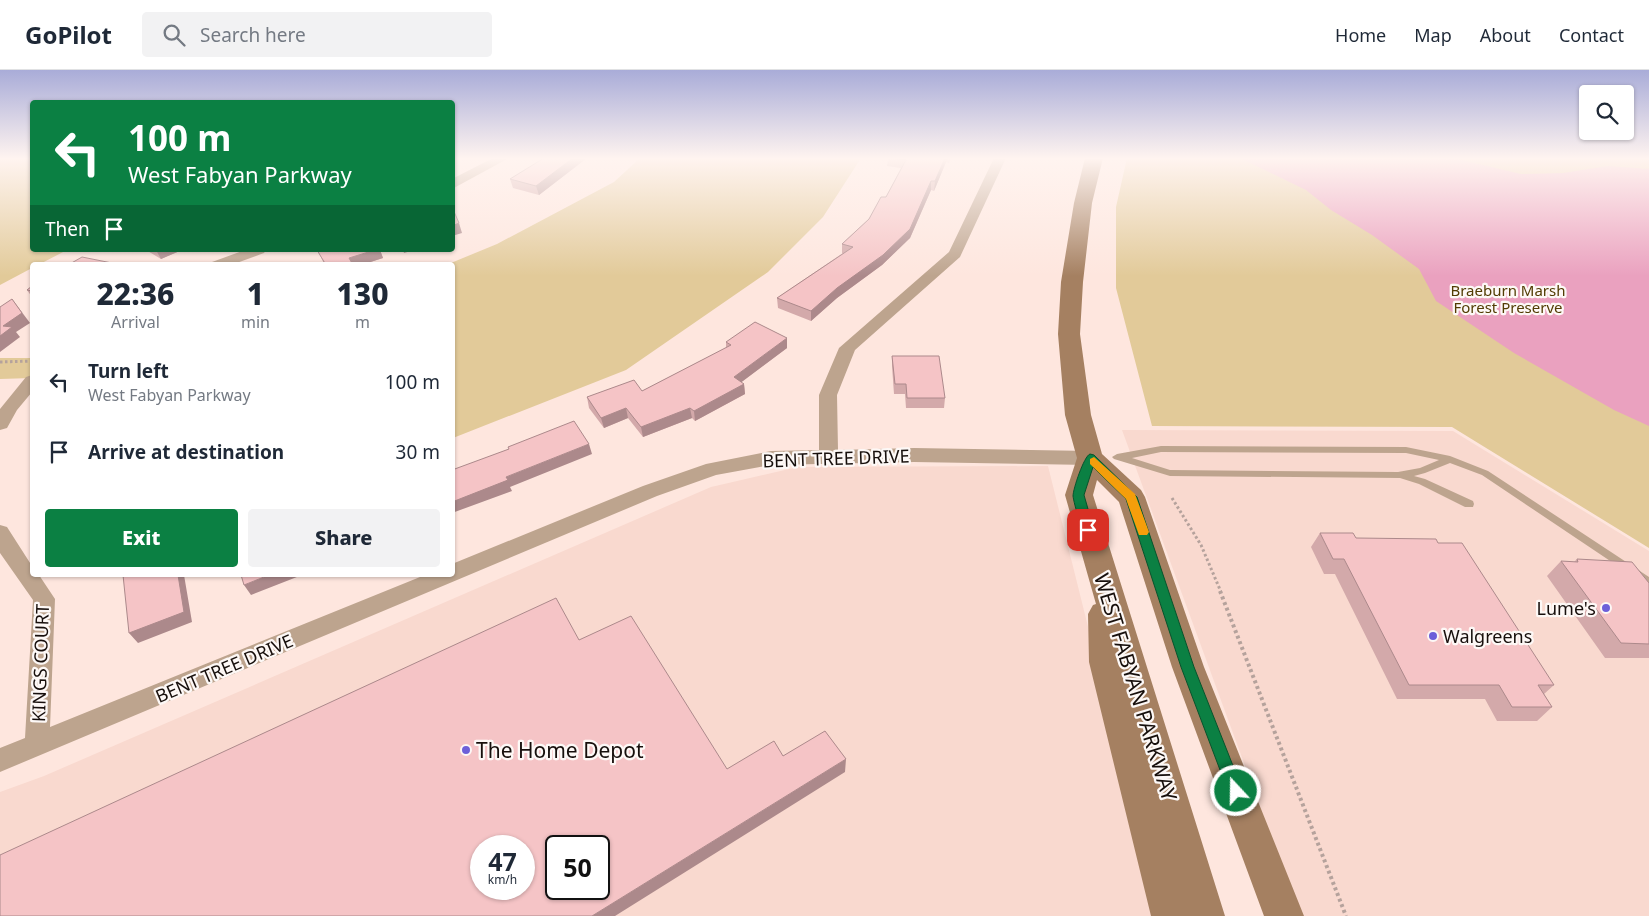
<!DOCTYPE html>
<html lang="en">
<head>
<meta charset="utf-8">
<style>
  :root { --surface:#fff; --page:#f2f2f3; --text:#1f2937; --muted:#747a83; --line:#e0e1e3; --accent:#0b8043 }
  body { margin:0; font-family:"Noto Sans",sans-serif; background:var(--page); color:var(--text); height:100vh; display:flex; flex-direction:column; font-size:19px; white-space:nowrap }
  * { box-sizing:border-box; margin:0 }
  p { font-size:16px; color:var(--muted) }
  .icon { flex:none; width:28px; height:28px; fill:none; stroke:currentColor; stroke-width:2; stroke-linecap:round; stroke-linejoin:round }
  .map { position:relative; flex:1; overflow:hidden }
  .drawer { position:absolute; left:30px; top:192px; width:425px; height:315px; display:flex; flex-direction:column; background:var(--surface); border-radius:5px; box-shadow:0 1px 4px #0004 }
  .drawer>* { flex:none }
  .guide { position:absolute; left:30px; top:30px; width:425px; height:152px; border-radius:5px; box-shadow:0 1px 4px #0004; background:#0b8043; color:#fff; overflow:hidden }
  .buttons { position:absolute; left:1579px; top:15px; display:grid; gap:10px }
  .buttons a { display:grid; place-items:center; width:55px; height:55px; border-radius:5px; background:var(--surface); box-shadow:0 1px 4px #0004; font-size:25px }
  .speed { position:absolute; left:470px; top:765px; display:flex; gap:10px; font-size:25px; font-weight:700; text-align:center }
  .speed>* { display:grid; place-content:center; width:65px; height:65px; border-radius:50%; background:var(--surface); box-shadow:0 1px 4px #0004; line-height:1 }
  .speed small { font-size:12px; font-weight:400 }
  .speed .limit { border:2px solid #111; border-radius:8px; background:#fff; color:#111 }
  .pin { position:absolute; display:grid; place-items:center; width:42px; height:42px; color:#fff; margin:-21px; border-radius:10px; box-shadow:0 2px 8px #0006 }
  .me { position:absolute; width:55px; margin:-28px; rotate:339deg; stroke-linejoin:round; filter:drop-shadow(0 0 4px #0008) }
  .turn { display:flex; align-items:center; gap:18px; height:105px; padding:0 15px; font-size:22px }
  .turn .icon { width:65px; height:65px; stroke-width:2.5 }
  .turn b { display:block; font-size:35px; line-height:42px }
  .then { display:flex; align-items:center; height:48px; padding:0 15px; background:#0003; gap:10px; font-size:19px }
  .eta { display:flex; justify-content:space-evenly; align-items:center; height:85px; text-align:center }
  .eta b { font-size:30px; font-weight:800; line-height:35px }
  .primary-button { display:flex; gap:10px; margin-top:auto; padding:10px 15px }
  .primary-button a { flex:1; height:58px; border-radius:5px; background:var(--accent); color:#fff; font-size:20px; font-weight:800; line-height:58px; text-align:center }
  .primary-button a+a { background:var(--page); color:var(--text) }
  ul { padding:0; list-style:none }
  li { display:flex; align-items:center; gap:15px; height:70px; padding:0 15px }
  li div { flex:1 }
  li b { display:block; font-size:19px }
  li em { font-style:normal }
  header { display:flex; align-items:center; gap:30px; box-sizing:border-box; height:70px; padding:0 25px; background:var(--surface); border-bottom:1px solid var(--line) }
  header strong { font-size:24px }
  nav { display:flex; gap:28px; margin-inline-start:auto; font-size:18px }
  .search { width:350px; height:45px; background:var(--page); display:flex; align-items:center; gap:12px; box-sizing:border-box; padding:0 18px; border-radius:5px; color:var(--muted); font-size:19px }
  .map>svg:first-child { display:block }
</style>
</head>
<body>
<header>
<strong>GoPilot</strong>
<div class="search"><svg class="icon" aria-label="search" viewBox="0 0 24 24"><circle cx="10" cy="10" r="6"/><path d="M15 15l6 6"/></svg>Search here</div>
<nav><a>Home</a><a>Map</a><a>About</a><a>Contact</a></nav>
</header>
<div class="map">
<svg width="1649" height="846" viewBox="0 0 1649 846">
  <rect width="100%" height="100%" fill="#fee6de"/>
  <path fill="#f9d9cf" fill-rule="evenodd" d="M 1122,360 L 1453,361 L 1649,481 L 1649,846 L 1300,846 Z
    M 1048,396 L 1160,846 L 0,846 L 0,722 L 44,706 L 711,417 L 798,397 ZM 481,776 L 524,776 L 524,819 L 481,819 ZM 556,776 L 599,776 L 599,819 L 556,819 Z"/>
  <path fill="#e2ca99" d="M 0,88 L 32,88 L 32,180 L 67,180 L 38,195 L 32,195 L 32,198 L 0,215 Z
    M 640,88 L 861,88 L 823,147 L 768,202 L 626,300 L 453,368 L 452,195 L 446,195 L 497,174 L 614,112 Z
    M 1127,88 L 1649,88 L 1649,478 L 1452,357 L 1152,356 L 1116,218 L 1116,137 Z
    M 0,288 L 32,288 L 32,308 L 0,309 Z"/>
  <path fill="#eaa1bf" d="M 1240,88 L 1453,88 L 1521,104 L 1563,103 L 1608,96 L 1649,99 L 1649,356 L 1614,340 L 1514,283 L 1436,231 L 1419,199 L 1372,165 L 1331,140 L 1306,120 Z"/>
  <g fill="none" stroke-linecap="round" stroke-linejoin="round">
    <path stroke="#b5a29c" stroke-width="3" stroke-dasharray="2.5 2.5" stroke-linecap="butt" d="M 0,292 L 32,291
      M 1172,428 L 1201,475 L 1221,522"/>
    <path stroke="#b5a29c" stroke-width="4" stroke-dasharray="3 3" stroke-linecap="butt" d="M 1220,521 L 1346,846"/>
    <path fill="#bda48e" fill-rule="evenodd" d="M 1161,376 L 1406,377 L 1450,386 L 1488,401 L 1649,507 L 1649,517 L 1482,405 L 1450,393 L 1425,403 L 1414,406 L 1425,409 L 1473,431 L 1474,434 L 1473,437 L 1465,437 L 1419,414 L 1400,408 L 1170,406 L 1114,389 L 1112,387 L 1117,384 ZM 1161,382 L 1406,383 L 1439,390 L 1420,398 L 1398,402 L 1170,400 L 1132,388 Z"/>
    <path fill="#bda48e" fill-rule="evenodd" d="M 493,88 L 509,88 L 452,119 L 452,109 Z
      M 994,88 L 1006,88 L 960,187 L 855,280 L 837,325 L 838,380 L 914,378 L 1090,381 L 1097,383 L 1100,388 L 1097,393 L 1090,395 L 914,392 L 771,395 L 716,405 L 657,426 L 0,702 L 0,678 L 25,668 L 33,530 L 0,483 L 0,455 L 7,457 L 32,496 L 32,505 L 39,505 L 55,529 L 50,657 L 425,505 L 452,505 L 452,494 L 643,416 L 706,394 L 771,381 L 819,380 L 819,325 L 839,278 L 949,182 Z
      M 245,180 L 266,180 L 264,183 L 231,195 L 209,195 L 212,192 Z
      M 32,305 L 32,322 L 17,340 L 7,358 L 0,360 L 0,339 L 26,307 Z"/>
    <path fill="#a58061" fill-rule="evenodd" d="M 1085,88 L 1103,88 L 1092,133 L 1083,212 L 1080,264 L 1091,345 L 1102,384 L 1141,420 L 1145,427 L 1204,597 L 1304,846 L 1264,846 L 1172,597 L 1119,432 L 1097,410 L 1093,425 L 1225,846 L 1151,846 L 1089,592 L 1088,544 L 1093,535 L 1096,534 L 1065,425 L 1077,388 L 1065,345 L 1058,264 L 1061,212 L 1074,133 Z"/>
  </g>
  <path fill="#d3a9aa" d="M 544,88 L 587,88 L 539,125 L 513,118 L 510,109 Z
    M 888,88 L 951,88 L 949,93 L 946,92 L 934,121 L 931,120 L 910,168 L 882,195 L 837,228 L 811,251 L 778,238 L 777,228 L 843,183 L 842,183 L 842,174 L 869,149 L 886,127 L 901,98 L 887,96 Z
    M 146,180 L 182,180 L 161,189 Z
    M 317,180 L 380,180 L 383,188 L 361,195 L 325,195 Z
    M 32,216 L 32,227 L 27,220 Z
    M 787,268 L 787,278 L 741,312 L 744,314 L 745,324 L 695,351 L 692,348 L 643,367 L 628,348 L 604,358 L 589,338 L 587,327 L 642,321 L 726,278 L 726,272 Z
    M 892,286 L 945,328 L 944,338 L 906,338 L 905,324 L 894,324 L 892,296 Z
    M 1320,463 L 1356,468 L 1438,473 L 1554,615 L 1544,624 L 1552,637 L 1537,651 L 1497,651 L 1485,629 L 1397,629 L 1335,504 L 1324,504 L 1311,477 Z
    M 1577,489 L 1649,513 L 1649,588 L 1605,588 L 1547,506 L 1561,491 L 1574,492 Z"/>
  <path fill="#ac898b" d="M 573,88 L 587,88 L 539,125 L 536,116 Z
    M 945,88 L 947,88 L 946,92 L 934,121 L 935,111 Z
    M 931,111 L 931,120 L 910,168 L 882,195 L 837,228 L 811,251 L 811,241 L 837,218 Z
    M 459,153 L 462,163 L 452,166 L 452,156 Z
    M 156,180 L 182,180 L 161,189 Z
    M 375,180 L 380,180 L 383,188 L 361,195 L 352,195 L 349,188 Z
    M 403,180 L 414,180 L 404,183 Z
    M 12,229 L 30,253 L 16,262 L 20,267 L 0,282 L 0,266 Z
    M 787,268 L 787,278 L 735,317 L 734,307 Z
    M 744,314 L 745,324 L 695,351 L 694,341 Z
    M 626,338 L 628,348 L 604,358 L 601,348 Z
    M 690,338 L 692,348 L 643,367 L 641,357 Z
    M 589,374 L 592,384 L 510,417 L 512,421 L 452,443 L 452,432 L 506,407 Z
    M 178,505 L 184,505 L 192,552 L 138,573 L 129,563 Z
    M 269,505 L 302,505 L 251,525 L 244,515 Z
    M 846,689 L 845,702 L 615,846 L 592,846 Z"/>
  <path fill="#f5c4c6" stroke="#ac898b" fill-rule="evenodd" d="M 544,88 L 573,88 L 536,116 L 510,109 Z
    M 893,88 L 945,88 L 935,111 L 931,111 L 910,159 L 883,185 L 837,218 L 811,241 L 777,228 L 853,177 L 842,174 L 869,149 L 881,127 L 886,127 L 906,90 Z
    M 452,137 L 459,153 L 452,156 Z
    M 317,180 L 375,180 L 349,188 L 353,195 L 326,195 Z
    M 82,187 L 112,193 L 109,195 L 68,195 Z
    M 32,216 L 32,221 L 27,220 Z
    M 12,229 L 22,243 L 3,256 L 12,257 L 0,266 L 0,237 Z
    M 755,252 L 787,268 L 734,307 L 744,314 L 694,341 L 690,338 L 641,357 L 626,338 L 601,348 L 587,327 L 634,310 L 642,321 L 731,275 L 726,272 Z
    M 892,286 L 939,286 L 945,328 L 907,328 L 906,314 L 895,314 Z
    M 574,351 L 589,374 L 506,407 L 508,410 L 452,432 L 452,400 L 509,379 L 508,377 Z
    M 1320,463 L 1353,463 L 1356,468 L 1436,469 L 1438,473 L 1462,473 L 1554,615 L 1538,615 L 1552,637 L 1512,637 L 1499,615 L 1409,615 L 1344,489 L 1333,489 Z
    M 1577,489 L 1632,492 L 1649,513 L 1649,574 L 1621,573 L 1561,491 L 1578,492 Z
    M 123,505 L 178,505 L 184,542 L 129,563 Z
    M 241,505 L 269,505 L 244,515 Z
    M 556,528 L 579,570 L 631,546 L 727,699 L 774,671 L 783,686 L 825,661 L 846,689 L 592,846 L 0,846 L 0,785 ZM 481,776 L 524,776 L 524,819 L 481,819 ZM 556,776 L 599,776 L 599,819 L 556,819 Z"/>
  <linearGradient id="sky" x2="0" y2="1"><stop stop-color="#a9acd8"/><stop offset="0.43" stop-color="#fff4f0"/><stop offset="1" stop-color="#fff4f0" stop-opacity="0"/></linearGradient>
  <rect width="1649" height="206" fill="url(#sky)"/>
  <path fill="#0b8043" stroke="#07532c" d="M 1090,384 L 1094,385 L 1137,427 L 1194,597 L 1243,721 L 1241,726 L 1236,729 L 1230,726 L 1228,721 L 1181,597 L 1126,429 L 1093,397 L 1084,425 L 1094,460 L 1088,465 C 1082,463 1074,434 1073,426 C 1073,419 1084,386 1090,384 Z"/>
  <path fill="#f59e0b" d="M 1094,387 L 1135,424 L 1149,462 L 1147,465 L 1139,465 L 1126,429 L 1090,394 L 1090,389 Z"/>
  <g fill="#6d5fd9" stroke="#fdf8f6" stroke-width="2">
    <circle cx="1606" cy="538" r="5"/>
    <circle cx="1433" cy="566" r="5"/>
    <circle cx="466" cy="680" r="5"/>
  </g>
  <g text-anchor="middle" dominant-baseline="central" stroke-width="4.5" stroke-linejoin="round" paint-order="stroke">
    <g font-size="15" fill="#523c03" stroke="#fdf8f6">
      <text x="1508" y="220">Braeburn Marsh<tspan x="1508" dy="17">Forest Preserve</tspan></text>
    </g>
    <g font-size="18" fill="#170f0c" stroke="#fdf8f6">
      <text transform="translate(836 388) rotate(-2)">BENT TREE DRIVE</text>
      <text transform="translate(40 593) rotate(-88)">KINGS COURT</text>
      <text transform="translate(224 598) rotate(-23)">BENT TREE DRIVE</text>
    </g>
    <g font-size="18" fill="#170f0c" stroke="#fdf8f6" text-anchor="end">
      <text x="1596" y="538">Lume's</text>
      <text x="1443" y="566" text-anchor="start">Walgreens</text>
    </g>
    <g font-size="21" fill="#170f0c" stroke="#fdf8f6">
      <text transform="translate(1136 617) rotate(73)">WEST FABYAN PARKWAY</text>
    </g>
    <g font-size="21" fill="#170f0c" stroke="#fdf8f6" text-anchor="start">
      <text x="476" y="680">The Home Depot</text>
    </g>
  </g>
</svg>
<div class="buttons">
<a><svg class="icon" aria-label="search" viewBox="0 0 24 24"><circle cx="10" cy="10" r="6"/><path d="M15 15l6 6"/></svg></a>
</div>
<div class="speed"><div>47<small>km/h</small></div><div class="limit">50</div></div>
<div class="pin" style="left:1088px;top:460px;background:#d93025"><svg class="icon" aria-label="arrive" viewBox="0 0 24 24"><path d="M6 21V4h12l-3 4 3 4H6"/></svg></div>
<svg class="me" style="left:1236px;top:721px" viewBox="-20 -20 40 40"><circle r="17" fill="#0b8043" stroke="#fff" stroke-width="3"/><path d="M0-11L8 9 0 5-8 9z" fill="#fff"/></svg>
<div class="guide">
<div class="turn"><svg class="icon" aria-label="left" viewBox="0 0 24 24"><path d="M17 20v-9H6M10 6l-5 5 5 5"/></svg><div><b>100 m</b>West Fabyan Parkway</div></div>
<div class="then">Then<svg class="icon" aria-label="arrive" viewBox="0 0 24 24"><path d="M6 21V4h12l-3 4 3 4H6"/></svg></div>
</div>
<section class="drawer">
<div class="eta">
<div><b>22:36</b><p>Arrival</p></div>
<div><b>1</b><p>min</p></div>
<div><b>130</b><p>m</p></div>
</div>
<ul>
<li><svg class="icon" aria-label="left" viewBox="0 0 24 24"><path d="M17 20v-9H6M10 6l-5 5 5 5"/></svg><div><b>Turn left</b><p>West Fabyan Parkway</p></div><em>100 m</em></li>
<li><svg class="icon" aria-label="arrive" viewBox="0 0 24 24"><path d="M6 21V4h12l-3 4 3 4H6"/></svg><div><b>Arrive at destination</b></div><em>30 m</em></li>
</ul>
<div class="primary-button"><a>Exit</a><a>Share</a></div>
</section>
</div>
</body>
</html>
